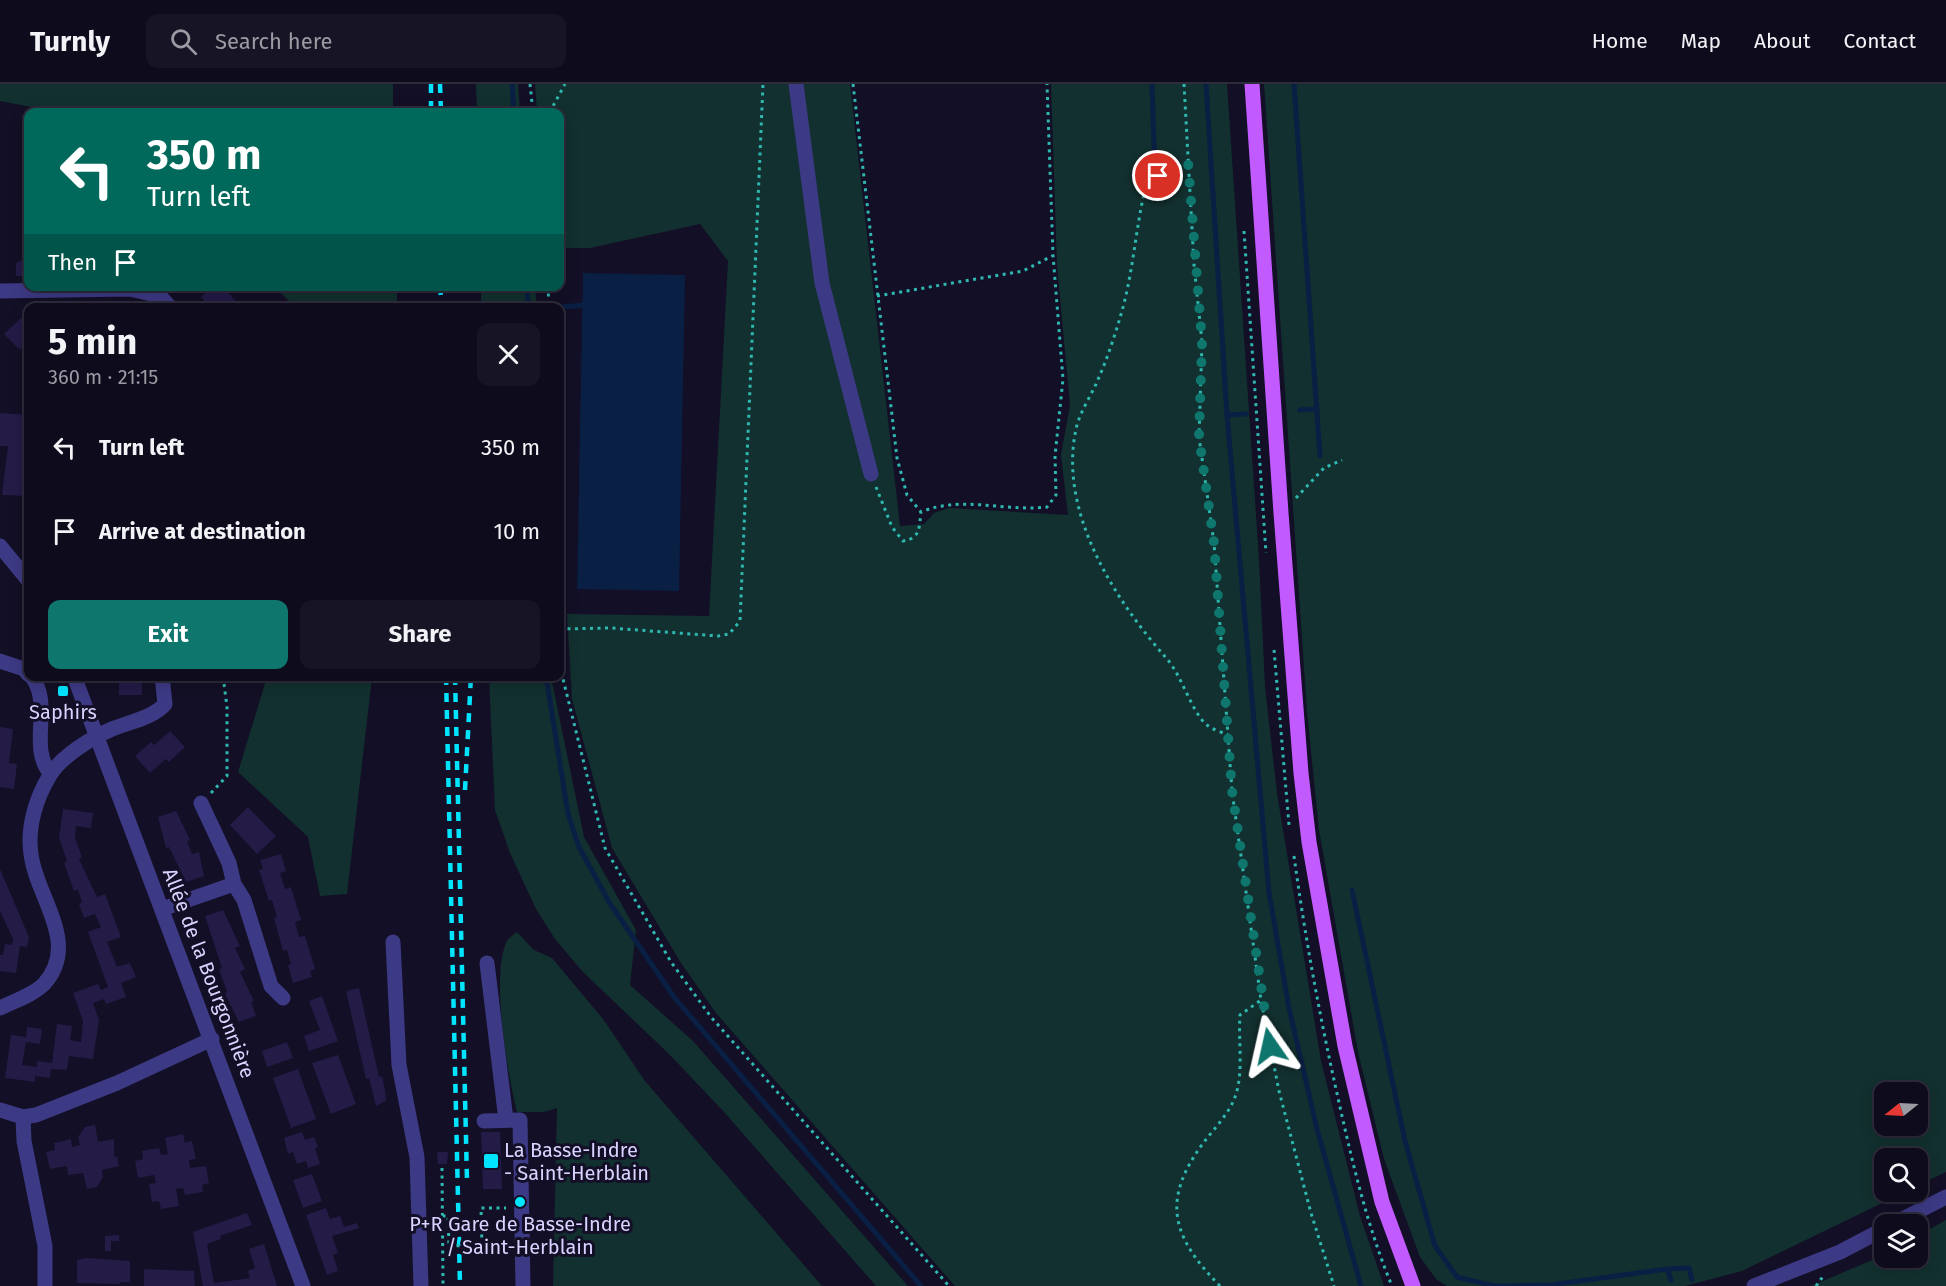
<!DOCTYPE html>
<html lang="en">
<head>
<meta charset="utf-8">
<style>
  :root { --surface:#0e0b1c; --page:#171425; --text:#f1f3f6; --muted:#9b9ba3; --line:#2e2b3b; --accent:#0f766e }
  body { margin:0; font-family:"Fira Sans",sans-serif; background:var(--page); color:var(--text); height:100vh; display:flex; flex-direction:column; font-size:22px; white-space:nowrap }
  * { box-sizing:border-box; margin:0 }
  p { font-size:20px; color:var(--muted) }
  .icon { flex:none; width:33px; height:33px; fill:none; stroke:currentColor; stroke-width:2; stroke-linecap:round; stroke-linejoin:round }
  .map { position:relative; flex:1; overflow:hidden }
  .details { position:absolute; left:24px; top:219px; width:540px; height:378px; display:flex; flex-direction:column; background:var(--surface); border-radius:12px; box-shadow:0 3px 15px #0003,0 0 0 2px var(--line) }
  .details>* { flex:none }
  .top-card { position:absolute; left:24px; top:24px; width:540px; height:183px; border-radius:12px; box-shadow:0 3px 15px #0003,0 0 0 2px var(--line); background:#00695c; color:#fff; overflow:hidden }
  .needle { width:39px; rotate:252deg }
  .fabs { position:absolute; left:1874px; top:998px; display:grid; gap:12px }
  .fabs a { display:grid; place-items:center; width:54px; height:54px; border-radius:12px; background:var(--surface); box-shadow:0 3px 15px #0003,0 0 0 2px var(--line); font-size:30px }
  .pin { position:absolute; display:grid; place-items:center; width:51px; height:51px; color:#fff; margin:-26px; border:3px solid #fff; border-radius:50%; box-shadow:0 2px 6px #0007 }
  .me { position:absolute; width:66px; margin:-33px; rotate:349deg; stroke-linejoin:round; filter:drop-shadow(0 0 4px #0008) }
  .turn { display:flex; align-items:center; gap:21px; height:126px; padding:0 24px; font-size:27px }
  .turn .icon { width:78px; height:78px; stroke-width:2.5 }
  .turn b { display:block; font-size:42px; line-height:51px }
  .then { display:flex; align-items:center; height:57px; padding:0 24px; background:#0003; gap:12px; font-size:22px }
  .round { display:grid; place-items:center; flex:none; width:63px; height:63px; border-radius:12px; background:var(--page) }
  .headline { display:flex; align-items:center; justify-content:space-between; height:102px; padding:0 24px }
  h1 { font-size:36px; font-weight:700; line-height:45px }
  .action { display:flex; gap:12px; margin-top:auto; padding:12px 24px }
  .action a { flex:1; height:69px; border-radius:12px; background:var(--accent); color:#fff; font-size:24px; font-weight:700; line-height:69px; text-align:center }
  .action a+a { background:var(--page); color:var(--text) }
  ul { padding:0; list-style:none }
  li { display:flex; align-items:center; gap:18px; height:84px; padding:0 24px }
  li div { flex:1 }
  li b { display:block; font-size:22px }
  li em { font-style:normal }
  header { display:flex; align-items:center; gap:36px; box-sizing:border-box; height:84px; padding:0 30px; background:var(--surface); border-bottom:2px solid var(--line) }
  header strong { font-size:28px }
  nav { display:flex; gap:33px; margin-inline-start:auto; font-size:21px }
  .search { width:420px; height:54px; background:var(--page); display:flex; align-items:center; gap:15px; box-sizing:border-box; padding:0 21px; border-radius:12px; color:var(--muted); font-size:22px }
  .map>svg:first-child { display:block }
</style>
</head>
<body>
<header>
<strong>Turnly</strong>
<div class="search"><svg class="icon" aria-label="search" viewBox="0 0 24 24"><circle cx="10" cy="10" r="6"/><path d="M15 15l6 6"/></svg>Search here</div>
<nav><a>Home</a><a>Map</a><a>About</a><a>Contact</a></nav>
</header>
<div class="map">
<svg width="1946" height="1202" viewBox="0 0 1946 1202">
  <rect width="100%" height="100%" fill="#130f26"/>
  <path fill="#12302f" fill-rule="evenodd" d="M 0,0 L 393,0 L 393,28 L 58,28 L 0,17 Z
    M 476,0 L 518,0 L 520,28 L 477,28 Z
    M 535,0 L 850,0 L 900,442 L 924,440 L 934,429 L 949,424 L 1068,431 L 1061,371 L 1070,321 L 1057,181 L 1051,0 L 1227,0 L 1259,476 L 1265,603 L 1277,709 L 1321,977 L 1360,1132 L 1384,1202 L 955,1202 L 716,929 L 681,879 L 612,764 L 572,615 L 567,530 L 709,532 L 728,177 L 700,140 L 590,164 L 560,164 L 560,28 L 537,28 Z
    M 1264,0 L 1946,0 L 1946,1088 L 1917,1102 L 1917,1074 L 1884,1074 L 1884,1107 L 1907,1107 L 1742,1187 L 1685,1202 L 1447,1202 L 1436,1195 L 1420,1173 L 1384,1075 L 1358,968 L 1319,746 L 1307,628 ZM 1884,1008 L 1917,1008 L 1917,1041 L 1884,1041 Z
    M 275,203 L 397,203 L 397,223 L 295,223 Z
    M 481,203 L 535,203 L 537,223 L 481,223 Z
    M 267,593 L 372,593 L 347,810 L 320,812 L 308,753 L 238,688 Z
    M 489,593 L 551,593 L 584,753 L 636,846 L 630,901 L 693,957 L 908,1202 L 876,1202 L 725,1029 L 670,971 L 582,887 L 555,855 L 536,825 L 510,769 L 495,726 Z
    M 517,848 L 534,866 L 552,874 L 603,935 L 645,997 L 822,1202 L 553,1202 L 557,1024 L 544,1028 L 517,1028 C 508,992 490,890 507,857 C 509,854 514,850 517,848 Z
    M 1946,1136 L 1946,1202 L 1811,1202 L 1884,1171 L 1917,1173 L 1917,1152 Z"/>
  <path fill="#0a1f44" d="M 583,189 L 685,191 L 679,507 L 577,505 Z"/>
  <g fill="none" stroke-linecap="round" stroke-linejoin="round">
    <path stroke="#0a1f44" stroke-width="5" d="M 512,0 L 514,28
      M 1152,0 L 1155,90
      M 1206,0 L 1227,331 L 1269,809 L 1289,924 L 1317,1045 L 1361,1202
      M 1294,0 L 1320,372
      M 527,202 L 528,224
      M 553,224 L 583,221
      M 1300,326 L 1317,325
      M 1227,331 L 1246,330
      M 546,592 L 568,730 L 579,763 L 609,818 L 674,913 L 921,1202
      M 1352,806 L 1405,1057 L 1435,1162 L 1457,1193 L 1494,1202 L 1550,1201 L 1667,1185 L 1671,1196
      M 1667,1185 L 1689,1184 L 1692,1196"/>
  </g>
  <path fill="#241b47" d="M 28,173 L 28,192 L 16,192 L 16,179 Z
    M 199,202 L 222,202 L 242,224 L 211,224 L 201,213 L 205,209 Z
    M 21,234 L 28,242 L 28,257 L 20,266 L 4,250 Z
    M 0,329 L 28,331 L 28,412 L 2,411 L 8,362 L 0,362 Z
    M 119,592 L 142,592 L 142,611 L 119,611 Z
    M 0,643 L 13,645 L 9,679 L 17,680 L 14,705 L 0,703 Z
    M 170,647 L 185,663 L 169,678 L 166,675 L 150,689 L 135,672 L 151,658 L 154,661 Z
    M 248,723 L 276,752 L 257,770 L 230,741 Z
    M 63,725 L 93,729 L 91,744 L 76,742 L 75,754 L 82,773 L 79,775 L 97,813 L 105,810 L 121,853 L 107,858 L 117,883 L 130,879 L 136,893 L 121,899 L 126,913 L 106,920 L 104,915 L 93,919 L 99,936 L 93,975 L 69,972 L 67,986 L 51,985 L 50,994 L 35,992 L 35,998 L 5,994 L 11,951 L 26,953 L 27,943 L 42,945 L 40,960 L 26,958 L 22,981 L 37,983 L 37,977 L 52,979 L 57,940 L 72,942 L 70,956 L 81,958 L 83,937 L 73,909 L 98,900 L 101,906 L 108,903 L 88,848 L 101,843 L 95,830 L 84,834 L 79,820 L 82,818 L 78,806 L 74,807 L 64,779 L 67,777 L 59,754 Z
    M 176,727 L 190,756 L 187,757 L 192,770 L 199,768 L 204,792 L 186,798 L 169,763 L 166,764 L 158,733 Z
    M 281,770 L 286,787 L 280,789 L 285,805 L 291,803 L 301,836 L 295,838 L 299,853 L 305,852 L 315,885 L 310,887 L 312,893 L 293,899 L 288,881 L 291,880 L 287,866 L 283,867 L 276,841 L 274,834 L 277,833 L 272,816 L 269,817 L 259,786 L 263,785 L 260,776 Z
    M 0,785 L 29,853 L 27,863 L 20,862 L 16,889 L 0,887 L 0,871 L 3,871 L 5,860 L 12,861 L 13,855 L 0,827 Z
    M 223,826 L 240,862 L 235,864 L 245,885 L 240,888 L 254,917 L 251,918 L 256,932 L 239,938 L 225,910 L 227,908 L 219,885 L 222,884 L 205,832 Z
    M 359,904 L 379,993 L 382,992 L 385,1006 L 386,1017 L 376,1022 L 369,994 L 366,995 L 346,907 Z
    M 322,912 L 338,957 L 309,967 L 304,952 L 320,946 L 309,917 Z
    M 287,958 L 293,974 L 267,983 L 262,967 Z
    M 338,971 L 356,1020 L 331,1030 L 312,979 Z
    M 298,985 L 316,1035 L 291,1044 L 273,994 Z
    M 95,1041 L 98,1058 L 114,1055 L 114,1073 L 117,1072 L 119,1082 L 102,1086 L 103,1093 L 97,1103 L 87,1105 L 83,1089 L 68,1091 L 67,1082 L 50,1085 L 46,1068 L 55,1066 L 54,1059 L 71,1055 L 72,1063 L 80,1061 L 78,1053 L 85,1043 Z
    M 302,1048 L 305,1056 L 314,1053 L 318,1063 L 315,1064 L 320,1080 L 308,1084 L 306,1077 L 297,1080 L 293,1068 L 288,1070 L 284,1054 Z
    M 481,1048 L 500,1048 L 502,1105 L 483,1105 Z
    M 183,1050 L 185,1059 L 192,1057 L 196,1075 L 189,1076 L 190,1084 L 206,1082 L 209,1099 L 202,1101 L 203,1108 L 185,1111 L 183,1104 L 176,1105 L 179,1122 L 161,1125 L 159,1117 L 152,1118 L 149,1100 L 156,1099 L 154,1091 L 138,1094 L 135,1077 L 143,1075 L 142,1067 L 159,1064 L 161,1071 L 168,1070 L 165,1054 Z
    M 437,1068 L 448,1068 L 447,1080 L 438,1080 Z
    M 312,1090 L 322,1117 L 303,1124 L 293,1096 Z
    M 326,1124 L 330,1135 L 340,1132 L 344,1143 L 357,1139 L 359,1144 L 332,1152 L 338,1169 L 333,1171 L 338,1187 L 327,1191 L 306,1131 Z
    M 247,1129 L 252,1141 L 220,1152 L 221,1155 L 207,1160 L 214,1199 L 250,1194 L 248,1187 L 255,1184 L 249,1165 L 264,1160 L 277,1202 L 203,1202 L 193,1148 Z
    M 119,1151 L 119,1157 L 111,1157 L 111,1167 L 105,1167 L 105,1152 Z
    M 87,1174 L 130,1177 L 130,1198 L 120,1198 L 120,1200 L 77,1199 L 77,1176 Z
    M 144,1185 L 194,1187 L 195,1202 L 144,1202 Z"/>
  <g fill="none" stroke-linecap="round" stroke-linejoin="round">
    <path stroke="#2fb8b0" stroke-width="3" stroke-dasharray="3 4.5" stroke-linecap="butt" d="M 530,0 L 533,28
      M 853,0 L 897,374 L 907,411 L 921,428 C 962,411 1004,428 1047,423 L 1056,411 L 1055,372 L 1063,295 L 1053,171 L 1047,0
      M 1184,0 L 1194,181 L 1202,258 L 1199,353 L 1214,459 L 1232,707 L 1261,916 L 1279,1007 L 1311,1129 L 1334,1202
      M 532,25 L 552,24 L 565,0
      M 1188,78 L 1147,97 C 1136,139 1134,184 1122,227 C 1115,251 1107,276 1096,300 C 1090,313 1081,327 1077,341 C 1056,425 1114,515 1167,575 C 1182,592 1192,629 1207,641 C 1213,646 1222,648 1228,651
      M 1244,147 L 1266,469
      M 548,202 L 549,224
      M 877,212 L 1023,187 L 1052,172
      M 876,403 L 892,443 L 903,457 C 921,454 919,443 921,428
      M 1296,414 L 1324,384 L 1342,376
      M 560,528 L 563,595 L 605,764 L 671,878 L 711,933 L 949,1202
      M 560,545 L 611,544 L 718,552 L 729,550 L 740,537 L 763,0
      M 1274,566 L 1289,741
      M 211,709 L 227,692 L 227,623 L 223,592
      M 1294,772 C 1305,853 1320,934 1338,1014 C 1352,1077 1367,1142 1392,1202
      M 442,1084 L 443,1202
      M 435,1132 L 448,1132 L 449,1162
      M 482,1161 L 481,1124 L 506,1124
      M 1220,1202 C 1171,1152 1161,1116 1204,1058 C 1214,1045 1230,1028 1235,1013 C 1244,989 1238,956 1240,931 L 1261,916
      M 1816,1202 L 1824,1191"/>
    <path stroke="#3d3a85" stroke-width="15" d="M 796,0 L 822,199 L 871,390
      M 0,207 L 130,205 L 160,212 L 171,224
      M 0,462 L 28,496
      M 0,577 L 24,585 L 28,590
      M 31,592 C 54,619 27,664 51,690
      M 74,592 L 303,1202
      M 201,719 L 229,779 L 234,800 L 244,816 L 271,902 L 283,914
      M 162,825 L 234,800
      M 393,858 L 399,981 L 417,1073 L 421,1202
      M 487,879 L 506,1036
      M 0,924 C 14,917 33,911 44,900 C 81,859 36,813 31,770 C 27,743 36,714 50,691 C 62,672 91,654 112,645 C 129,638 153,634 165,620 L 162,592
      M 0,1026 L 23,1033 L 36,1031 L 117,999 L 212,955
      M 23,1033 L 24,1057 L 45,1162 L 45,1202
      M 484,1037 L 520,1036 L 523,1202
      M 1893,1140 L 1946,1113
      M 1754,1202 L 1840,1168 L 1884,1145"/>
    <path stroke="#c25bff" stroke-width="15" d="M 1252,0 L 1281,429 L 1301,689 L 1309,758 L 1345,962 L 1382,1118 L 1413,1202"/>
    <path stroke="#00e5ff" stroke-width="4.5" stroke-dasharray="9 8" stroke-linecap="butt" d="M 431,0 L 431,28
      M 440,0 L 441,28
      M 440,202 L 442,224
      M 446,592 L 460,1202
      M 455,592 L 467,1096
      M 465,706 L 471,592"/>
    <path stroke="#2fb8b0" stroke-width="3" stroke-dasharray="3 4.5" stroke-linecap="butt" d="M 449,1162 L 482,1161"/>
  </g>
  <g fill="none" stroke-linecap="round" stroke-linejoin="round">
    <path stroke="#0f766e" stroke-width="10" stroke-dasharray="0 18" d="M 1158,92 L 1188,78 L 1202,258 L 1199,353 L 1214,459 L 1232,707 L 1270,962"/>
  </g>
  <g fill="#00e5ff" stroke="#130f26" stroke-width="2">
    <rect x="57" y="601" width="12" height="12" rx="3"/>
    <rect x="483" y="1069" width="16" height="16" rx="3"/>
    <circle cx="520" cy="1118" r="6"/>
  </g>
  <g text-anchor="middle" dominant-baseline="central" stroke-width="6" stroke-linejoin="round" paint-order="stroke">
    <g font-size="20" fill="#d9d4ff" stroke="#130f26">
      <text x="63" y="628">Saphirs</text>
      <text x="504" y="1066" text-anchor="start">La Basse-Indre<tspan x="504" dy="23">- Saint-Herblain</tspan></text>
      <text x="520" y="1140">P+R Gare de Basse-Indre<tspan x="520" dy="23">/ Saint-Herblain</tspan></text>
    </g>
    <g font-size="20" fill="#d9d4ff" stroke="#130f26">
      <text transform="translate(209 889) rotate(69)">Allée de la Bourgonnière</text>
    </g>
  </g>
</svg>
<div class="fabs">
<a><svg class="needle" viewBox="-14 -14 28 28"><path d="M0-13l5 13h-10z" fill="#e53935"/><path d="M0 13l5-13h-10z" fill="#9b9ba3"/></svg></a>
<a><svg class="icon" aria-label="search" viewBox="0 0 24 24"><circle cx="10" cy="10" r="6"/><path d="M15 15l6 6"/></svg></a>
<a><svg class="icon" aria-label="layers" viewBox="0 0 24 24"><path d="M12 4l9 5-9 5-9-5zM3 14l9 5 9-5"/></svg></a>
</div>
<div class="pin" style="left:1158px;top:92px;background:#d93025"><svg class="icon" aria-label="arrive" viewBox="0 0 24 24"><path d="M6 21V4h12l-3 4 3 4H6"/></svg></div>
<svg class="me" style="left:1270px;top:962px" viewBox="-20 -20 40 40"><path d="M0-17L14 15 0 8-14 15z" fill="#0f766e" stroke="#fff" stroke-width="4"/></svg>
<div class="top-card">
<div class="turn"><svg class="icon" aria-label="left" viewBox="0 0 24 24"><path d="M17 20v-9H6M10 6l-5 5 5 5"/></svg><div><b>350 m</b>Turn left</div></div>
<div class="then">Then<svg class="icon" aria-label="arrive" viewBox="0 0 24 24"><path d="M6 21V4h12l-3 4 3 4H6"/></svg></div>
</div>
<section class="details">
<div class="headline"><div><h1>5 min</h1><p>360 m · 21:15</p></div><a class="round"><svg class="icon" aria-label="close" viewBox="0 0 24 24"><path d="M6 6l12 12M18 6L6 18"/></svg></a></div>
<ul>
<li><svg class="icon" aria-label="left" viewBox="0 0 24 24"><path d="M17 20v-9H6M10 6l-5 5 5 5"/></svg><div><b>Turn left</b></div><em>350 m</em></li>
<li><svg class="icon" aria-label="arrive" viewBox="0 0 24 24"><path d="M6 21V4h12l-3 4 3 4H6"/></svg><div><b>Arrive at destination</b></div><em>10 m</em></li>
</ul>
<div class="action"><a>Exit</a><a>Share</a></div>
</section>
</div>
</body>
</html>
